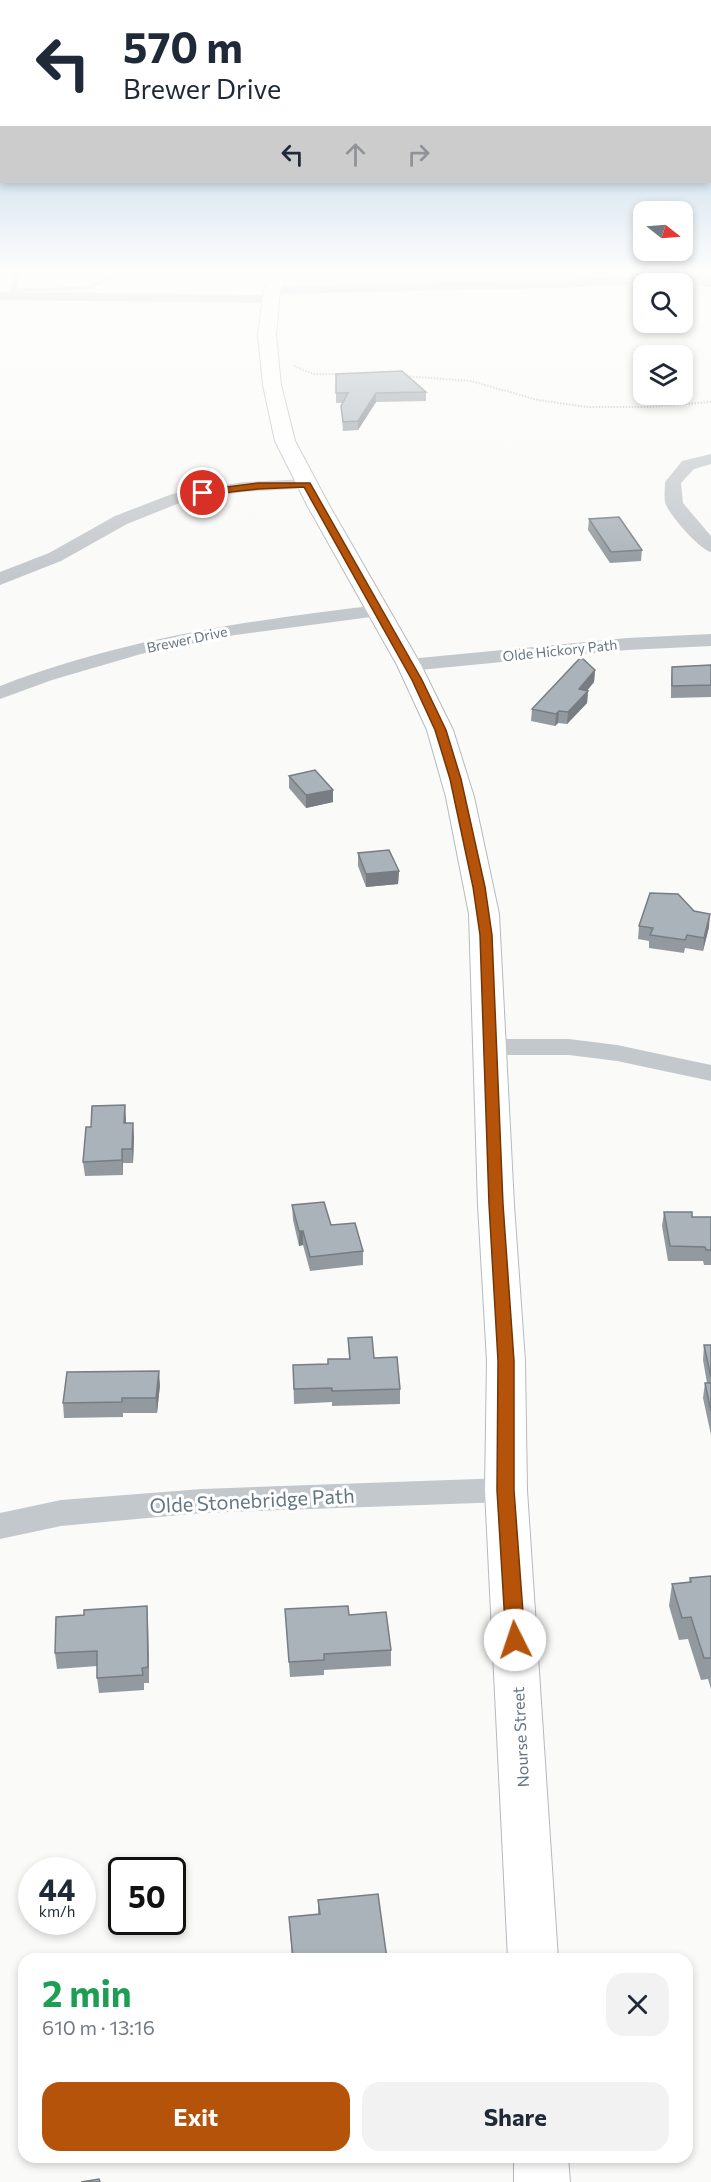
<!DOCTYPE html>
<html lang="en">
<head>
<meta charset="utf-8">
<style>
  :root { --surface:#fff; --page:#f2f2f3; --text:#1f2937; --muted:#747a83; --accent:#b45309 }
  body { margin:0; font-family:Commissioner,sans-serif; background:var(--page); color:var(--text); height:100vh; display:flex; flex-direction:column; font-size:22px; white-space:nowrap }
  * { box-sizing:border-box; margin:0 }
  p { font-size:20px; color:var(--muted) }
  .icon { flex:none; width:33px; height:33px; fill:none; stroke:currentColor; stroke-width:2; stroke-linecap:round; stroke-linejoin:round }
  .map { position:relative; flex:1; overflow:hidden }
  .details { position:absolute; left:18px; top:1953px; width:675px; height:210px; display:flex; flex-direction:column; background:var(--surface); border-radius:18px; box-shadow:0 3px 9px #0003 }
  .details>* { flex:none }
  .hud { position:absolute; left:0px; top:0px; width:711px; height:183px; box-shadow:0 3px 9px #0003; background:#fff; color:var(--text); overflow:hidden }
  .needle { width:39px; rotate:107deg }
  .buttons { position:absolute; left:633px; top:201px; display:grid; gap:12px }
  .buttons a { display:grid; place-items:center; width:60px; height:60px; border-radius:12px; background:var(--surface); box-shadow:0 3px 9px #0003; font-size:30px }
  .speed { position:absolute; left:18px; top:1857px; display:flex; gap:12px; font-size:30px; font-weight:700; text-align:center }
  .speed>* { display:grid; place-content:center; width:78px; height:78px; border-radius:50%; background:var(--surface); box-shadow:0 3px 9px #0003; line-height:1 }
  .speed small { font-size:15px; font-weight:400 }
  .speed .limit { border:3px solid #111; border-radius:9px; background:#fff; color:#111 }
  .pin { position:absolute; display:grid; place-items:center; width:51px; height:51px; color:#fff; margin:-26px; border:3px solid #fff; border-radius:50%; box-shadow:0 2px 6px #0007 }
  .me { position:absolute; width:66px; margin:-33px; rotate:356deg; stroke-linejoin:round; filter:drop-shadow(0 0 4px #0008) }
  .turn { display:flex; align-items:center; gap:21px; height:126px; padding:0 24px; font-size:27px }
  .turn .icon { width:78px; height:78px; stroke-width:2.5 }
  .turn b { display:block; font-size:42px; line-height:51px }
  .lanes { display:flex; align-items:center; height:57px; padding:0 24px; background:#0003; justify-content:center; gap:30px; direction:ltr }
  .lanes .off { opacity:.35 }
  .round { display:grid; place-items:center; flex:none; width:63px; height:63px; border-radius:18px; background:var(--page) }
  .summary { display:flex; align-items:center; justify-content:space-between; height:102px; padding:0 24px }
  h1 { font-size:36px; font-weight:700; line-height:45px; color:#1e9e55 }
  .cta { display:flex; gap:12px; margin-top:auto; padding:12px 24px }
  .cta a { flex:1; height:69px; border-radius:18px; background:var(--accent); color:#fff; font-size:24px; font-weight:700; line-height:69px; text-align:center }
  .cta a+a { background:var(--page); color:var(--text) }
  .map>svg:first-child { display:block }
</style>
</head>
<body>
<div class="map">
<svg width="711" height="2182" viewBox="0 0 711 2182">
  <rect width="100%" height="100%" fill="#fafaf8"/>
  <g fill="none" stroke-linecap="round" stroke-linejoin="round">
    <path stroke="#bbc7cb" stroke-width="4.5" d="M 683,271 L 686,274
      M 699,284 L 711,285"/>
    <defs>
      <path id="secondary" d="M 277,271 L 293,271 L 280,290 L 276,335 L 281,385 L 295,441 L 329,505 L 421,665 L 453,730 L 474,797 L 499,914 L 514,1205 L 525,1361 L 527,1490 L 558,1959 L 508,1959 L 485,1490 L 487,1361 L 478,1205 L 469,914 L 446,797 L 427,730 L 397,665 L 307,505 L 275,441 L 263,385 L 258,335 L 264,290 Z
        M 514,2157 L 568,2157 L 570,2182 L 514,2182 Z"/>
    </defs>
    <use href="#secondary" stroke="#b3babf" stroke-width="2"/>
    <path stroke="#bbbfc2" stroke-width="2" stroke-dasharray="1.5 1.5" stroke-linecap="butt" d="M 294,366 L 314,374 L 339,374
      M 404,376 L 471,381 L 538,400 L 587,407 L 650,407 L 711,402"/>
    <path fill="#c3c8cc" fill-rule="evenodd" d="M 16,271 L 22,271 L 17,288 C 35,287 74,289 89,285 C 107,280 112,269 134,271 L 111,278 L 91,289 L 16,292 L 11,298 L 8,296 Z
      M 711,272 L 711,276 L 686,281 L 683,279 Z"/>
    <path fill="#c3c8cc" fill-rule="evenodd" d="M 660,275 L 711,276 L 711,284 L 660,283 L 558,288 L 272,294 L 265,290 L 272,286 L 558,280 Z
      M 0,292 L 270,295 L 277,299 L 270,303 L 0,300 Z
      M 711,454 L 711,464 L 694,469 L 681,483 L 683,503 L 711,536 L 711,552 C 700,550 668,514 665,502 C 664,496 665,488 665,482 L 682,461 Z
      M 307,479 L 313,480 L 315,484 L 313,488 L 243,492 L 182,502 L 127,524 L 61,561 L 0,585 L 0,572 L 49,553 L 115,516 L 172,494 L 243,482 Z
      M 379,605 L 386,607 L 389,611 L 386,615 L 235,635 L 141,654 L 52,680 L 0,699 L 0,686 C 122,639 250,620 379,605 Z
      M 711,634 L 711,646 L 627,650 L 409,671 L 402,669 L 399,665 L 402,661 L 409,659 L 627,638 Z
      M 490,1039 L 569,1039 L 617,1045 L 711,1065 L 711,1081 L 617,1061 L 569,1055 L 490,1055 L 481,1053 L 477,1047 L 481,1041 Z
      M 506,1478 L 518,1481 L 523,1490 L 518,1499 L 506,1502 L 202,1513 L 61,1526 L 0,1539 L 0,1513 L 61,1500 L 202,1489 Z"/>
    <use href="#secondary" fill="#fff" fill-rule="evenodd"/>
  </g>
  <path fill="#929a9f" d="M 336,374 L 426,392 L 426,401 L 376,402 L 358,430 L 343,431 L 341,406 L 343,403 L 336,403 Z
    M 589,519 L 642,550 L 641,561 L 610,563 L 588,530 Z
    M 711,665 L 711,697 L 671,698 L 671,678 L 672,667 Z
    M 595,670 L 594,682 L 587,691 L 588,691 L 587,703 L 567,724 L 558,723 L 555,726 L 531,721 L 532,709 Z
    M 289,776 L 333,802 L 306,808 L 289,788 Z
    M 358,853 L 399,871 L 398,884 L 366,887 L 358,866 Z
    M 639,926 L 709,927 L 703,951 L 685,948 L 684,953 L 649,948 L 649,941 L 638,939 Z
    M 126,1119 L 126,1123 L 134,1137 L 133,1163 L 123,1163 L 123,1175 L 85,1176 L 83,1162 L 91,1127 Z
    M 292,1205 L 331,1225 L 363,1251 L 363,1265 L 310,1271 L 303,1245 L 299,1246 L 293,1220 Z
    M 664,1212 L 692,1217 L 711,1217 L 711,1265 L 704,1265 L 703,1261 L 668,1261 L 662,1226 Z
    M 348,1338 L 374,1358 L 400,1389 L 400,1404 L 332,1406 L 332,1402 L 294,1404 L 293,1365 L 328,1364 L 349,1359 Z
    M 704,1345 L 711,1345 L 711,1435 L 703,1398 L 705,1383 L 707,1383 L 703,1360 Z
    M 160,1385 L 157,1413 L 123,1413 L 123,1417 L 64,1418 L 63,1403 Z
    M 711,1576 L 711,1689 L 708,1679 L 701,1680 L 688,1639 L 679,1640 L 669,1606 L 672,1584 L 689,1582 L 690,1578 Z
    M 147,1606 L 148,1621 L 149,1683 L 144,1683 L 144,1690 L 99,1693 L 97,1678 L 97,1666 L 57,1669 L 55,1653 L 84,1615 Z
    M 285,1609 L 349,1615 L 391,1650 L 391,1666 L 324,1670 L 324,1675 L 290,1677 Z
    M 318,1900 L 387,1959 L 292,1959 L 289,1917 L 318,1914 Z"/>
  <path fill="#777d82" d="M 376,393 L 376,402 L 358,430 L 358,421 Z
    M 595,670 L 594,682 L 578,701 L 579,689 Z
    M 588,691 L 587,703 L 567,724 L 568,712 Z
    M 559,711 L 558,723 L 555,726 L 556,714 Z
    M 333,790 L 333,802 L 306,808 L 306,795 Z
    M 399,871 L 398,884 L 366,887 L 366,874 Z
    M 710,914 L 709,927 L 703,951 L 704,938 Z
    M 125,1105 L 126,1119 L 125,1137 L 124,1123 Z
    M 133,1123 L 134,1137 L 133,1163 L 132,1149 Z
    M 122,1149 L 123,1163 L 123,1175 L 122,1160 Z
    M 299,1231 L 303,1231 L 303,1245 L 299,1246 Z
    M 159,1371 L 160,1385 L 157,1413 L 156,1398 Z
    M 147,1606 L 148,1621 L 149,1683 L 148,1667 Z"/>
  <path fill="#aab3b9" stroke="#777d82" stroke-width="1.5" d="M 402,371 L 426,392 L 376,393 L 358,421 L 343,422 L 341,406 L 348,393 L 336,393 L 336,374 Z
    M 619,517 L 642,550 L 611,552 L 589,519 Z
    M 581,657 L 595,670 L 579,689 L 588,691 L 568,712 L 559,711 L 556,714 L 532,709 Z
    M 711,665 L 711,685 L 672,686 L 672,667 Z
    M 315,770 L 333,790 L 306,795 L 289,776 Z
    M 389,850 L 399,871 L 366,874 L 358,853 Z
    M 650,893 L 678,894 L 694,911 L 710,914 L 704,938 L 687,935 L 685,940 L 650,935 L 653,928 L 639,926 Z
    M 125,1105 L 124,1123 L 133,1123 L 132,1149 L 122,1149 L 122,1160 L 83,1162 L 86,1127 L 91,1127 L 92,1106 Z
    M 324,1202 L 331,1225 L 355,1223 L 363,1251 L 310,1257 L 303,1231 L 299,1231 L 292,1205 Z
    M 664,1212 L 692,1212 L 692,1217 L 711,1217 L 711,1250 L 706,1250 L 705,1247 L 670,1246 Z
    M 372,1337 L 374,1358 L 397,1357 L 400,1389 L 332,1391 L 332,1388 L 294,1389 L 293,1365 L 328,1364 L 328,1359 L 350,1359 L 348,1338 Z
    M 704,1345 L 711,1345 L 711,1377 Z
    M 159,1371 L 156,1398 L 122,1398 L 122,1402 L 63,1403 L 67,1372 Z
    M 705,1383 L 711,1383 L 711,1411 Z
    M 711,1576 L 711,1658 L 704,1658 L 691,1617 L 682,1618 L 672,1584 L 691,1582 L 690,1578 Z
    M 147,1606 L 148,1667 L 142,1668 L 143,1675 L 97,1678 L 97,1651 L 55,1653 L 56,1617 L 84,1615 L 84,1610 Z
    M 348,1606 L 349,1615 L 386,1612 L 391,1650 L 324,1654 L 324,1660 L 289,1662 L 285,1609 Z
    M 378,1894 L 387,1959 L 321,1959 L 321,1955 L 293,1958 L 289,1917 L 320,1914 L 318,1900 Z
    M 99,2179 L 100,2182 L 81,2182 Z"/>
  <linearGradient id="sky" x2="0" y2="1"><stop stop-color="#96bcdc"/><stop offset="0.47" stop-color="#fdfdfc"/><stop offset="1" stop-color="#fdfdfc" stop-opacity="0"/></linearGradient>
  <rect width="711" height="576" fill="url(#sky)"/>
  <path fill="#b45309" stroke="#753606" stroke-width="1.5" d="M 258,483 L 310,483 L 422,680 L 446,730 L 461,779 L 485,887 L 492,935 L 503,1204 L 514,1361 L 514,1490 L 525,1640 L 522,1645 L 515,1647 L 509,1645 L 506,1640 L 497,1490 L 498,1361 L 489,1204 L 480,935 L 473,887 L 450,779 L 435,730 L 412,680 L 304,487 L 258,489 L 203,495 L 198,493 L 203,490 Z"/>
  <g text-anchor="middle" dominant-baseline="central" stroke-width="6" stroke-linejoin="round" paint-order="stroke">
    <g font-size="14" fill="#657683" stroke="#fff">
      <text transform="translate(187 639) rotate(-12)">Brewer Drive</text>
      <text transform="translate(560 650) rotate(-6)">Olde Hickory Path</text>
    </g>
    <g font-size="16" fill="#657683" stroke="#fff">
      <text transform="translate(520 1737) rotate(-93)">Nourse Street</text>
    </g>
    <g font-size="20" fill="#657683" stroke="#fff">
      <text transform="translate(252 1500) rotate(-3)">Olde Stonebridge Path</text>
    </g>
  </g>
</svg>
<div class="buttons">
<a><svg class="needle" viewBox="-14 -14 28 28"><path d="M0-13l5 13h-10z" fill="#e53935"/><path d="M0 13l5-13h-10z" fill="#747a83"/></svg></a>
<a><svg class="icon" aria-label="search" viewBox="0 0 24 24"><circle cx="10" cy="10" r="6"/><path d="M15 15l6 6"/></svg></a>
<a><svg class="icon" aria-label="layers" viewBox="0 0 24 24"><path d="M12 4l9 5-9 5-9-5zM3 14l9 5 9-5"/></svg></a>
</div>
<div class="speed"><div>44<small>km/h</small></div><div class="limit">50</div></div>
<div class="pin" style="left:203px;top:493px;background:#d93025"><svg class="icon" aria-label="arrive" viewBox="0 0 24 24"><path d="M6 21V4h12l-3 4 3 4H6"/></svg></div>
<svg class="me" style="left:515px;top:1640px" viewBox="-20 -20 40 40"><circle r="19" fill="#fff"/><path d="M0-13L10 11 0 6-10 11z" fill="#b45309"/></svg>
<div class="hud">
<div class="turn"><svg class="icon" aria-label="left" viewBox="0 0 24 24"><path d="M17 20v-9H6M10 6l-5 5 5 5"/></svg><div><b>570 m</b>Brewer Drive</div></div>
<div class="lanes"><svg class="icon" aria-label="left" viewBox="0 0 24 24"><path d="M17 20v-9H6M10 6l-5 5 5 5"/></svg><svg class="icon off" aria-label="ahead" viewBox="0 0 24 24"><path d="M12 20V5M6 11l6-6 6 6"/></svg><svg class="icon off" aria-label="right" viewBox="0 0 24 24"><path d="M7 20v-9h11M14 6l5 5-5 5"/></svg></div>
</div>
<section class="details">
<div class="summary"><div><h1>2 min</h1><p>610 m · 13:16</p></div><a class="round"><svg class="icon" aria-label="close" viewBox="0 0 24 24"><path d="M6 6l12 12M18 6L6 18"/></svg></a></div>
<div class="cta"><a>Exit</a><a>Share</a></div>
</section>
</div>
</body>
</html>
